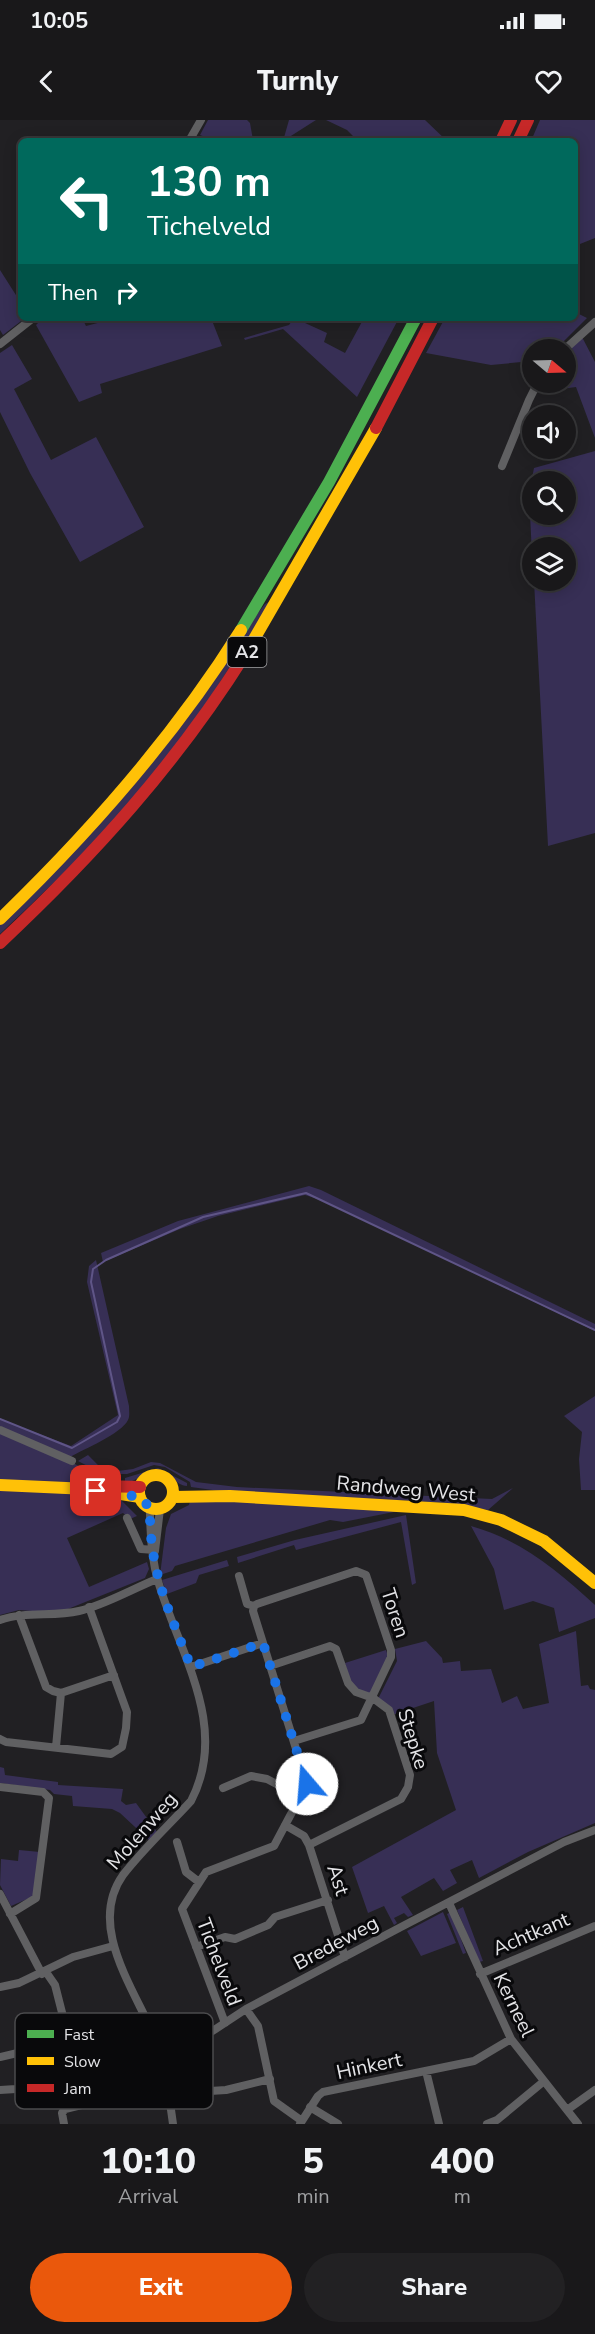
<!DOCTYPE html>
<html lang="en">
<head>
<meta charset="utf-8">
<style>
  :root { --surface:#19181a; --page:#222123; --text:#f1f3f6; --muted:#9fa0a2; --line:#373739; --accent:#ea580c }
  body { margin:0; font-family:"Nunito Sans",sans-serif; background:var(--page); color:var(--text); height:100vh; display:flex; flex-direction:column; font-size:22px; white-space:nowrap }
  * { box-sizing:border-box; margin:0 }
  p { font-size:20px; color:var(--muted) }
  .icon { flex:none; width:33px; height:33px; fill:none; stroke:currentColor; stroke-width:2; stroke-linecap:round; stroke-linejoin:round }
  .map { position:relative; height:2004px; overflow:hidden }
  .drawer { display:flex; flex-direction:column; background:var(--surface); flex:1 }
  .drawer>* { flex:none }
  .banner { position:absolute; left:18px; top:18px; width:560px; height:183px; border-radius:9px; box-shadow:0 3px 15px #0003,0 0 0 2px var(--line); background:#00695c; color:#fff; overflow:hidden }
  .needle { width:39px; rotate:109deg }
  .buttons { position:absolute; left:522px; top:219px; display:grid; gap:12px }
  .buttons a { display:grid; place-items:center; width:54px; height:54px; border-radius:50%; background:var(--surface); box-shadow:0 3px 15px #0003,0 0 0 2px var(--line); font-size:30px }
  .pin { position:absolute; display:grid; place-items:center; width:51px; height:51px; color:#fff; margin:-26px; border-radius:12px; box-shadow:0 3px 9px #0006 }
  .me { position:absolute; width:66px; margin:-33px; rotate:342deg; stroke-linejoin:round; filter:drop-shadow(0 0 4px #0008) }
  .turn { display:flex; align-items:center; gap:21px; height:126px; padding:0 30px; font-size:27px }
  .turn .icon { width:78px; height:78px; stroke-width:2.5 }
  .turn b { display:block; font-size:42px; line-height:51px }
  .then { display:flex; align-items:center; height:57px; padding:0 30px; background:#0003; gap:12px; font-size:22px }
  .eta { display:flex; justify-content:space-evenly; align-items:center; height:102px; text-align:center }
  .eta b { font-size:36px; font-weight:800; line-height:42px }
  .cta { display:flex; gap:12px; margin-top:auto; padding:12px 30px }
  .cta a { flex:1; height:69px; border-radius:36px; background:var(--accent); color:#fff; font-size:24px; font-weight:800; line-height:69px; text-align:center }
  .cta a+a { background:var(--page); color:var(--text) }
  .status { display:flex; justify-content:space-between; align-items:center; height:42px; padding:0 30px; background:var(--surface); direction:ltr }
  .status svg { height:16px; fill:currentColor }
  header { display:flex; justify-content:space-between; align-items:center; height:78px; padding:0 30px; background:var(--surface); font-size:27px; font-weight:800 }
  .map>svg:first-child { display:block }
</style>
</head>
<body>
<div class="status"><b>10:05</b><svg viewBox="0 0 49 12"><path d="M0 12V9h3v3zM5 12V6h3v6zM10 12V3h3v9zM15 12V0h3v12zM26 1h20v11H26zM47 4h2v5h-2z"/></svg></div>
<header><svg class="icon" aria-label="back" viewBox="0 0 24 24"><path d="M15 5l-7 7 7 7"/></svg>Turnly<svg class="icon" aria-label="heart" viewBox="0 0 24 24"><path d="M12 20l-8-8c-3-5 5-10 8-4 3-6 11-1 8 4z"/></svg></header>
<div class="map">
<svg width="595" height="2004" viewBox="0 0 595 2004">
  <rect width="100%" height="100%" fill="#212023"/>
  <path fill="#372f55" fill-rule="evenodd" d="M 208,0 L 247,0 L 250,3 L 253,20 L 216,21 L 200,15 Z
    M 289,0 L 316,0 L 283,21 Z
    M 326,0 L 425,0 L 447,21 L 358,21 L 347,10 Z
    M 540,0 L 595,0 L 595,118 L 575,126 L 574,21 L 531,21 Z
    M 0,150 L 21,183 L 21,198 L 25,198 L 3,215 L 0,210 Z
    M 575,192 L 587,198 L 556,229 L 532,230 L 532,241 L 491,245 L 426,233 L 445,198 L 574,198 Z
    M 43,198 L 82,198 L 86,206 L 113,199 L 116,203 L 132,198 L 211,198 L 222,226 L 100,264 L 102,273 L 79,282 L 36,205 Z
    M 294,198 L 327,213 L 324,222 L 345,233 L 364,198 L 399,198 L 357,277 L 283,209 L 245,220 L 244,218 L 289,205 Z
    M 582,217 L 595,242 L 595,318 L 576,267 L 554,270 L 540,267 L 544,263 L 566,262 L 566,232 Z
    M 12,225 L 32,259 L 14,269 L 51,340 L 96,317 L 144,407 L 80,442 L 30,353 L 0,292 L 0,233 Z
    M 595,331 L 595,713 L 548,726 L 534,461 L 566,460 L 566,428 L 532,428 L 532,435 L 529,373 L 534,348 ZM 532,362 L 566,362 L 566,394 L 532,394 Z
    M 271,481 C 237,536 203,591 164,642 C 116,704 57,760 0,814 L 0,804 L 71,735 L 265,484 Z
    M 309,1066 L 321,1070 L 595,1204 L 595,1211 L 324,1081 L 305,1075 L 218,1096 L 180,1109 L 103,1142 L 101,1133 L 178,1101 Z
    M 96,1140 L 129,1286 C 129,1291 130,1296 128,1300 C 121,1314 84,1329 70,1337 L 0,1307 L 0,1299 L 71,1326 L 118,1295 L 87,1162 L 89,1146 Z
    M 595,1276 L 595,1370 L 581,1370 L 579,1339 L 582,1312 L 564,1296 Z
    M 0,1312 L 66,1339 L 93,1354 L 121,1359 L 121,1363 L 90,1364 L 0,1361 Z
    M 88,1335 L 101,1348 L 110,1352 L 133,1349 L 151,1342 L 160,1343 L 196,1362 L 237,1367 L 492,1379 L 513,1368 L 488,1390 L 448,1383 L 220,1371 L 191,1367 L 190,1362 L 165,1347 L 154,1345 L 127,1354 L 112,1354 L 95,1350 L 78,1341 Z
    M 158,1348 L 187,1363 L 187,1366 C 175,1365 173,1354 162,1352 C 147,1348 139,1361 125,1363 L 125,1358 Z
    M 0,1369 L 58,1371 L 120,1379 L 137,1396 L 130,1399 L 123,1393 L 67,1418 L 89,1467 L 147,1442 L 149,1449 L 145,1458 L 58,1493 L 19,1490 L 0,1495 Z
    M 218,1380 L 404,1390 L 343,1402 L 330,1400 L 175,1446 L 172,1451 L 160,1455 L 166,1408 L 171,1394 L 189,1385 L 190,1381 Z
    M 406,1395 L 416,1463 L 412,1465 L 401,1402 L 296,1430 L 294,1425 L 238,1443 L 237,1437 L 295,1420 Z
    M 471,1406 C 521,1420 557,1450 595,1485 L 595,1498 L 559,1512 L 554,1488 L 533,1481 L 504,1490 L 494,1449 Z
    M 227,1440 L 229,1446 L 199,1455 L 196,1463 L 167,1474 L 162,1460 Z
    M 576,1511 L 581,1566 L 588,1565 L 590,1569 L 595,1570 L 595,1703 L 528,1732 L 479,1758 L 472,1740 L 450,1750 L 457,1763 L 443,1771 L 434,1758 L 401,1777 L 413,1795 L 408,1797 L 404,1793 L 394,1798 L 397,1803 L 394,1805 L 384,1786 L 368,1793 L 352,1747 L 456,1690 L 437,1633 L 434,1581 L 392,1595 L 378,1579 L 397,1541 L 395,1529 L 426,1521 L 442,1538 L 443,1543 L 460,1541 L 461,1551 L 491,1549 L 502,1583 L 517,1576 L 523,1589 L 549,1583 L 539,1524 Z
    M 386,1530 L 388,1536 L 370,1575 L 352,1568 L 345,1543 Z
    M 0,1647 L 4,1648 L 5,1655 L 58,1662 L 58,1665 L 123,1669 L 121,1681 L 126,1685 L 136,1683 L 157,1712 L 149,1720 L 120,1693 L 112,1689 L 73,1686 L 72,1676 L 54,1674 L 50,1670 L 0,1663 Z
    M 19,1730 L 40,1732 L 35,1772 L 32,1777 L 11,1786 L 0,1765 L 1,1739 L 18,1741 Z
    M 463,1787 L 483,1841 L 479,1842 L 457,1790 Z
    M 443,1792 L 456,1823 L 421,1836 L 407,1811 Z
    M 451,1792 L 466,1833 L 463,1834 L 447,1794 Z"/>
  <g fill="none" stroke-linecap="round" stroke-linejoin="round">
    <path stroke="#5f5587" stroke-width="2" d="M 0,1299 L 72,1328 L 117,1302 L 120,1296 L 91,1162 L 93,1149 L 106,1140 L 203,1097 L 306,1073 L 595,1210"/>
    <path stroke="#606062" stroke-width="8" d="M 189,21 L 201,0
      M 0,224 L 33,198
      M 564,230 L 595,202
      M 502,346 L 529,280 L 538,262
      M 0,1310 L 72,1341
      M 150,1388 C 150,1413 151,1437 158,1461 C 179,1533 230,1606 191,1681 C 169,1705 143,1729 123,1755 C 84,1810 142,1878 160,1931 L 165,1947 L 173,2004
      M 127,1398 L 141,1429 L 155,1430
      M 155,1431 L 160,1389
      M 239,1456 L 247,1484 L 254,1486
      M 19,1495 L 46,1567 L 53,1571 L 61,1573 L 114,1555
      M 0,1500 C 25,1491 53,1497 79,1491 C 105,1485 132,1469 157,1459
      M 263,1523 L 253,1491 L 254,1486 L 257,1484 L 356,1451 L 366,1455 L 391,1530 L 391,1537 L 361,1600 L 294,1621
      M 270,1546 L 330,1526 L 336,1529 L 348,1563 L 356,1572 L 373,1578 L 389,1590 L 410,1655 L 408,1667 L 401,1679 L 309,1725
      M 191,1547 L 263,1523 L 307,1664 L 274,1726 L 206,1752 L 182,1789 L 225,1903
      M 0,1619 L 6,1622 L 111,1634 L 122,1627 L 126,1608 L 127,1592 L 89,1487
      M 56,1627 L 61,1573
      M 0,1667 L 43,1672 L 49,1678 L 36,1778 L 10,1794
      M 223,1668 L 251,1656 L 267,1659 L 301,1677
      M 285,1705 L 304,1716 L 309,1725 L 345,1837
      M 177,1722 L 186,1752 L 199,1762
      M 0,1774 L 42,1854
      M 449,1783 L 511,1919 L 578,2004
      M 196,1827 L 225,1817 L 235,1819 L 268,1805 L 275,1797 L 328,1780
      M 480,1854 L 595,1806
      M 0,1867 L 19,1863 L 73,1837 L 113,1826
      M 246,1889 L 258,1906 L 274,1981 L 302,2001
      M 160,1931 L 211,1912 L 246,1889 L 401,1807 L 564,1722 L 595,1710
      M 0,1937 L 64,1922 L 68,1916 L 55,1865 L 46,1852
      M 426,1951 L 439,2004
      M 50,1961 L 63,1960 L 69,1986
      M 0,1970 L 16,1969 L 50,1961 L 53,1956 L 44,1928
      M 209,1977 L 210,1971 L 226,1970 L 270,1959
      M 310,1987 L 338,2004
      M 567,1990 L 595,1970
      M 64,2004 L 62,1993 L 65,1989 L 168,1964
      M 300,2004 L 318,1976 L 323,1972 L 474,1941 L 511,1919
      M 487,2004 L 497,2000 L 543,1962"/>
    <path stroke="#4caf50" stroke-width="12" d="M 241,510 L 329,362 L 416,198"/>
    <path stroke="#ffc107" stroke-width="12" d="M 246,533 L 376,308
      M 0,799 C 91,711 174,617 241,510
      M139 1372a17 17 0 1 1 34 0a17 17 0 1 1-34 0Z
      M 0,1365 L 88,1369 L 140,1377
      M 173,1377 L 230,1376 L 464,1390 L 501,1400 L 544,1421 L 595,1463"/>
    <path stroke="#c62828" stroke-width="12" d="M 501,21 L 511,0
      M 518,21 L 528,0
      M 376,308 L 433,198
      M 0,823 C 95,734 177,643 246,533
      M 102,1366 L 140,1367"/>
  </g>
  <g fill="none" stroke-linecap="round" stroke-linejoin="round">
    <path stroke="#1a73e8" stroke-width="10" stroke-dasharray="0 18" d="M 96,1371 L 140,1377 L 150,1388 C 149,1451 169,1491 191,1547 L 263,1523 L 307,1664"/>
  </g>
  <g text-anchor="middle" dominant-baseline="central" stroke-width="6" stroke-linejoin="round" paint-order="stroke">
    <rect fill="#09090b" stroke="#a2a2a5" stroke-width="1.5" x="227.5" y="517" width="39" height="30" rx="4.5"/>
    <g font-size="18" font-weight="bold" fill="#e4e4e7">
      <text x="247" y="532">A2</text>
    </g>
    <g font-size="20" fill="#e4e4e7" stroke="#09090b">
      <text transform="translate(406 1369) rotate(5)">Randweg West</text>
      <text transform="translate(395 1493) rotate(72)">Toren</text>
      <text transform="translate(413 1619) rotate(73)">Stepke</text>
      <text transform="translate(142 1711) rotate(-49)">Molenweg</text>
      <text transform="translate(338 1760) rotate(72)">Ast</text>
      <text transform="translate(531 1814) rotate(-23)">Achtkant</text>
      <text transform="translate(336 1823) rotate(-28)">Bredeweg</text>
      <text transform="translate(219 1842) rotate(69)">Tichelveld</text>
      <text transform="translate(514 1885) rotate(64)">Kerneel</text>
      <text transform="translate(369 1946) rotate(-12)">Hinkert</text>
    </g>
  </g>
  <rect x="15" y="1893" width="198" height="96" rx="9" fill="#09090b" stroke="#4b4b4d" stroke-width="1.5"/>
  <rect x="27" y="1910" width="27" height="8" fill="#4caf50"/>
  <rect x="27" y="1937" width="27" height="8" fill="#ffc107"/>
  <rect x="27" y="1964" width="27" height="8" fill="#c62828"/>
  <g font-size="16" fill="#e4e4e7">
    <text x="64" y="1920">Fast</text>
    <text x="64" y="1947">Slow</text>
    <text x="64" y="1974">Jam</text>
  </g>
</svg>
<div class="buttons">
<a><svg class="needle" viewBox="-14 -14 28 28"><path d="M0-13l5 13h-10z" fill="#e53935"/><path d="M0 13l5-13h-10z" fill="#9fa0a2"/></svg></a>
<a><svg class="icon" aria-label="sound" viewBox="0 0 24 24"><path d="M4 9h4l5-4v14l-5-4H4zM17 9q2 3 0 6"/></svg></a>
<a><svg class="icon" aria-label="search" viewBox="0 0 24 24"><circle cx="10" cy="10" r="6"/><path d="M15 15l6 6"/></svg></a>
<a><svg class="icon" aria-label="layers" viewBox="0 0 24 24"><path d="M12 4l9 5-9 5-9-5zM3 14l9 5 9-5"/></svg></a>
</div>
<div class="pin" style="left:96px;top:1371px;background:#d93025"><svg class="icon" aria-label="arrive" viewBox="0 0 24 24"><path d="M6 21V4h12l-3 4 3 4H6"/></svg></div>
<svg class="me" style="left:307px;top:1664px" viewBox="-20 -20 40 40"><circle r="19" fill="#fff"/><path d="M0-13L10 11 0 6-10 11z" fill="#1a73e8"/></svg>
<div class="banner">
<div class="turn"><svg class="icon" aria-label="left" viewBox="0 0 24 24"><path d="M17 20v-9H6M10 6l-5 5 5 5"/></svg><div><b>130 m</b>Tichelveld</div></div>
<div class="then">Then<svg class="icon" aria-label="right" viewBox="0 0 24 24"><path d="M7 20v-9h11M14 6l5 5-5 5"/></svg></div>
</div>
</div>
<section class="drawer">
<div class="eta">
<div><b>10:10</b><p>Arrival</p></div>
<div><b>5</b><p>min</p></div>
<div><b>400</b><p>m</p></div>
</div>
<div class="cta"><a>Exit</a><a>Share</a></div>
</section>
</body>
</html>
